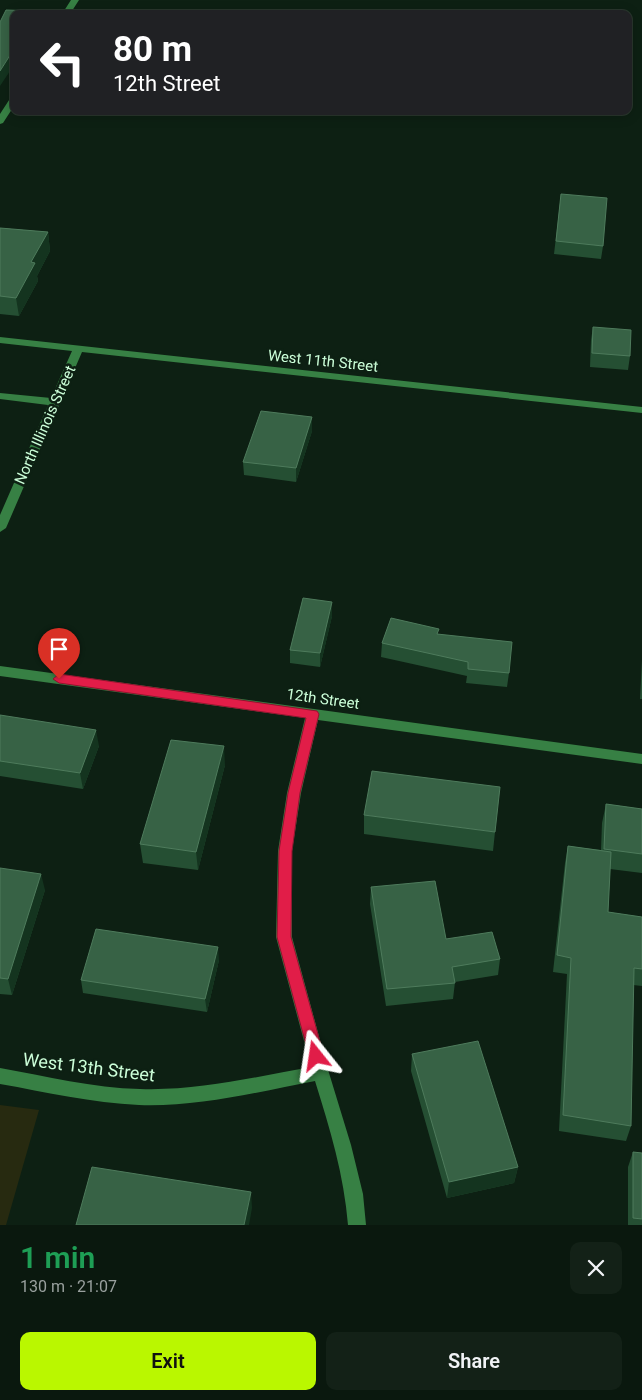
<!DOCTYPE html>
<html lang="en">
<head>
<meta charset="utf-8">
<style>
  :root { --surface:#0a180e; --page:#132117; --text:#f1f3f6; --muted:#99a09e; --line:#2a372e; --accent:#baf700 }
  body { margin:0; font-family:Roboto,sans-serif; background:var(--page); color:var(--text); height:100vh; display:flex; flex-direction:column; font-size:19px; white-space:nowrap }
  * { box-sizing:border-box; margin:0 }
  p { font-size:16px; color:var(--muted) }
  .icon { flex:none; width:28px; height:28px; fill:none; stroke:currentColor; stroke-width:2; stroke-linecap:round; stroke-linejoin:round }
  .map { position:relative; height:1225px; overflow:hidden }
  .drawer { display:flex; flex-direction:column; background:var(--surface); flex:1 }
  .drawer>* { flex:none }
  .banner { position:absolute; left:10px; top:10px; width:622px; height:105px; border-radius:10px; box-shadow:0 2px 12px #0003,0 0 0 1px var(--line); background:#202124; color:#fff; overflow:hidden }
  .pin { position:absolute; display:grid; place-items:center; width:42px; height:42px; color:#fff; margin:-51px -21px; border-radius:50% 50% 50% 0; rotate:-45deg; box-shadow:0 0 5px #0007 }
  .pin .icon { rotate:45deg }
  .me { position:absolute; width:55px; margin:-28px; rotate:345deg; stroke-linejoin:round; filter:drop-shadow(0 0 4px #0008) }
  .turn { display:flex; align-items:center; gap:18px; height:105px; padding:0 20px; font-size:22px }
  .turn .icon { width:65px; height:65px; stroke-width:2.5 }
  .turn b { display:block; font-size:35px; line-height:42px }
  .round { display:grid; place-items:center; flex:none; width:52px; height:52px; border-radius:10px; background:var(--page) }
  .overview { display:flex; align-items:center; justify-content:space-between; height:85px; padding:0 20px }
  h1 { font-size:30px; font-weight:600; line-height:38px; color:#1e9e55 }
  .primary-button { display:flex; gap:10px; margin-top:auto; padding:10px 20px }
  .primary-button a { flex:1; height:58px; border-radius:10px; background:var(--accent); color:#111; font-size:20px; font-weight:600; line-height:58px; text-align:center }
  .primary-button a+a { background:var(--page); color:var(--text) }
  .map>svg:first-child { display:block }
</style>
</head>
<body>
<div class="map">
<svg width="642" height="1225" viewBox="0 0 642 1225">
  <rect width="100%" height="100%" fill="#0d2013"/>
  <path fill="#272a10" d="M 0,1105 L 39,1110 L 6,1225 L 0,1225 Z"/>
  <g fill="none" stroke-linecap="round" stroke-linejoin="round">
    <path fill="#378044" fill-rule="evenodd" d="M 71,0 L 79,0 L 70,14 L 62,14 Z
      M 11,97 L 14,97 L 14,106 L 3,123 L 0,124 L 0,114 Z
      M 0,337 L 642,407 L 642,413 L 82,352 L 6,528 L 0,532 L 0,515 L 48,405 L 0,399 L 0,393 L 51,398 L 72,351 L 0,343 Z
      M 0,666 L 642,754 L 642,764 L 318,720 L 301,793 L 292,851 L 292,937 L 329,1073 L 351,1145 L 363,1194 L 366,1225 L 348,1225 C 344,1175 330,1129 315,1081 C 258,1092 198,1107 139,1105 C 92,1103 46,1092 0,1084 L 0,1068 C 46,1076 93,1088 140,1089 C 198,1091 255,1077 311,1067 L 276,937 L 278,851 L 287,793 L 305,718 L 0,676 Z"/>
  </g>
  <path fill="#254f33" d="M 61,111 L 100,111 L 98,114 Z
    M 561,194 L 603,246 L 601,259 L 554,254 Z
    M 0,228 L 48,232 L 50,251 L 37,276 L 38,281 L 19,316 L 0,314 Z
    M 593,327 L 630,356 L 628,370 L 590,367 L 591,340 Z
    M 312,417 L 312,431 L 296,482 L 244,475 L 243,462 Z
    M 332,616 L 320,667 L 290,663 L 290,650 Z
    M 439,634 L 509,673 L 507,687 L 466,683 L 467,676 L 381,657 L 382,643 Z
    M 642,660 L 642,699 L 640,699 Z
    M 0,715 L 99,746 L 83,789 L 0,776 Z
    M 225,765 L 198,870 L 143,863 L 140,844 Z
    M 606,804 L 642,809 L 642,873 L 610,869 L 608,912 L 642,917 L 642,986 L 633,985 L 631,1126 L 626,1141 L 559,1131 L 567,974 L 553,972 L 565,863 L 568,846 L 601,850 L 602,823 Z
    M 364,815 L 495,832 L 493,851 L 364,834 Z
    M 0,868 L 45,890 L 12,995 L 0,994 Z
    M 371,887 L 446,939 L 500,959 L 498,975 L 455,982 L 453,999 L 386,1006 L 370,904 Z
    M 219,960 L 207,1012 L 83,993 L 81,980 Z
    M 412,1054 L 518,1167 L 514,1183 L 447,1198 L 411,1071 Z
    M 633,1152 L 642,1153 L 642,1225 L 628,1225 L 628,1167 Z"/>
  <path fill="#14341f" d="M 14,49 L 14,65 L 0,86 L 0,71 Z
    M 48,232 L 50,251 L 37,276 L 38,281 L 19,316 L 16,298 L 31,262 Z
    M 312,417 L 312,431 L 296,482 L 296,468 Z
    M 332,602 L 332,616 L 320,667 L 320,653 Z
    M 96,730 L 99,746 L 83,789 L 80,773 Z
    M 224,746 L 225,765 L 198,870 L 196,852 Z
    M 41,874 L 45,890 L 12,995 L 8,979 Z
    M 218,947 L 219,960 L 207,1012 L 205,999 Z
    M 518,1167 L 514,1183 L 447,1198 L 449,1182 Z
    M 251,1192 L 252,1208 L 249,1225 L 244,1225 Z"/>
  <path fill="#376245" stroke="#4e7b5c" d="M 6,10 L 38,11 L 36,14 L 14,14 L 14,49 L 0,71 L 0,22 Z
    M 561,194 L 607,198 L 603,246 L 556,241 Z
    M 0,228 L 48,232 L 31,262 L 35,263 L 16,298 L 0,296 Z
    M 593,327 L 631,330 L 630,356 L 592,353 Z
    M 261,411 L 312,417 L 296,468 L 243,462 Z
    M 303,598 L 332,602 L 320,653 L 290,650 Z
    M 391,618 L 439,629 L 437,634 L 512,642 L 509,673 L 468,669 L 468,662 L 382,643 Z
    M 0,715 L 96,730 L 80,773 L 0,761 Z
    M 171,740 L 224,746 L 196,852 L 140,844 Z
    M 372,771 L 500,787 L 495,832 L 364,815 Z
    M 606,804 L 642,809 L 642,854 L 604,849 Z
    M 568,846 L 611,852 L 608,912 L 642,917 L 642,969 L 634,968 L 631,1126 L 563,1115 L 571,958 L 557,955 Z
    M 0,868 L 41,874 L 8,979 L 0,978 Z
    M 435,881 L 446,939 L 492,932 L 500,959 L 452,967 L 455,983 L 387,989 L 371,887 Z
    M 96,929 L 218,947 L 205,999 L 81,980 Z
    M 478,1041 L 518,1167 L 449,1182 L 412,1054 Z
    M 633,1152 L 642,1153 L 642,1219 L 633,1218 Z
    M 92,1167 L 251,1192 L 244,1225 L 76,1225 Z"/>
  <path fill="#e11d48" stroke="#92132f" d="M 59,674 L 317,711 L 319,714 L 300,793 L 292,851 L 291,937 L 324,1056 L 322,1060 L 316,1062 L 311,1060 L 309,1056 L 277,937 L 279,851 L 288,793 L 306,718 L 59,683 L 53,679 Z"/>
  <g text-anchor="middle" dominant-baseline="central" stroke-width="5" stroke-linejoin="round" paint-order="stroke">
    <g font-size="15" fill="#ccffd9" stroke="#0d2013">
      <text transform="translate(323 361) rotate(6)">West 11th Street</text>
      <text transform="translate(45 425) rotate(-66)">North Illinois Street</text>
      <text transform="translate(323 699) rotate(8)">12th Street</text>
    </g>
    <g font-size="18" fill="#ccffd9" stroke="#0d2013">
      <text transform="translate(89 1067) rotate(7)">West 13th Street</text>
    </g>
  </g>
</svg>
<div class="pin" style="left:59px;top:679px;background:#d93025"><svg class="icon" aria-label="arrive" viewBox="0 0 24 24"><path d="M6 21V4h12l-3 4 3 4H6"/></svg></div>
<svg class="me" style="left:316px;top:1056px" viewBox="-20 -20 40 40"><path d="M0-17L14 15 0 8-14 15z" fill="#e11d48" stroke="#fff" stroke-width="4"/></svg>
<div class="banner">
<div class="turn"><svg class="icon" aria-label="left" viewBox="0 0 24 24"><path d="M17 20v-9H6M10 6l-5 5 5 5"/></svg><div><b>80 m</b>12th Street</div></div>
</div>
</div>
<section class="drawer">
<div class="overview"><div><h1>1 min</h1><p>130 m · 21:07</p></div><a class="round"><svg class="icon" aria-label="close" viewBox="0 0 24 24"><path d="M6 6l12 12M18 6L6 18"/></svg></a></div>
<div class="primary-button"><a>Exit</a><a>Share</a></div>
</section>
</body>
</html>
